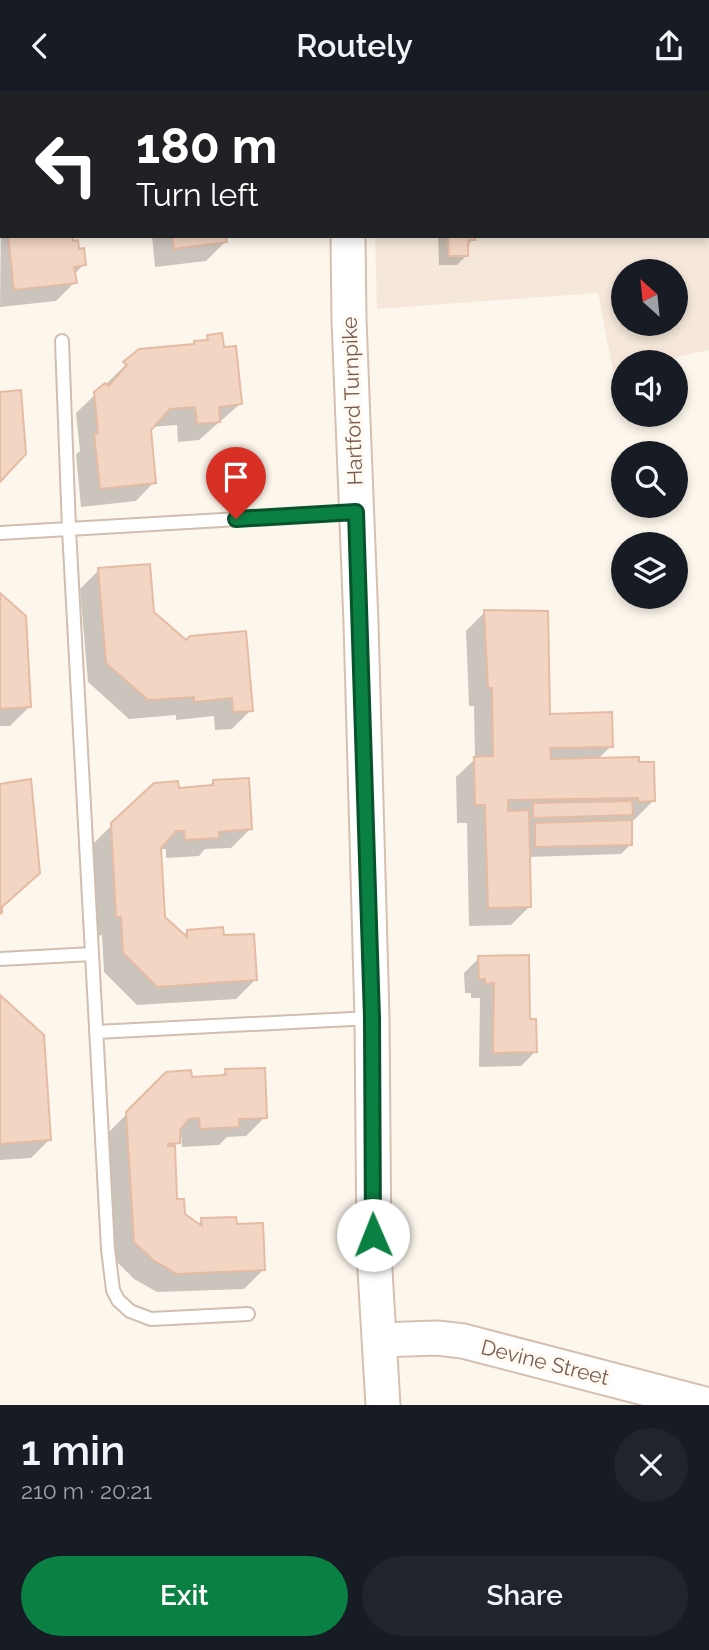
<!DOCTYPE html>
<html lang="en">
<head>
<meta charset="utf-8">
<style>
  :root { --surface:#171b24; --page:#20242c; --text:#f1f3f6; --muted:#9ea1a6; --accent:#0b8043 }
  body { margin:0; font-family:Raleway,sans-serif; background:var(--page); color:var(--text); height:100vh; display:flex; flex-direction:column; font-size:26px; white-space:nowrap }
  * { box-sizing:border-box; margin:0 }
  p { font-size:23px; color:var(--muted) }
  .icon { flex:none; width:38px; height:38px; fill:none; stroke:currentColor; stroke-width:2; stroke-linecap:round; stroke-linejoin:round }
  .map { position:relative; height:1314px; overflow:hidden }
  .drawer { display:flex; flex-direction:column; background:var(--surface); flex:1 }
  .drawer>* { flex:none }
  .guide { position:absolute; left:0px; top:0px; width:710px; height:147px; box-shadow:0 4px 10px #0003; background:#202124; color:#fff; overflow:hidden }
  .needle { width:46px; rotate:333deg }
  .fabs { position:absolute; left:611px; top:168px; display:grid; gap:14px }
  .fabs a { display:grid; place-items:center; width:77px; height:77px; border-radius:50%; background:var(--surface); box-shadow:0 4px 10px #0003; font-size:35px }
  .pin { position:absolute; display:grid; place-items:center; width:60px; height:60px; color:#fff; margin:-72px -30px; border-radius:50% 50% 50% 0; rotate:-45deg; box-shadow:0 0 7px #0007 }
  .pin .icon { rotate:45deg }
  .me { position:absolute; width:77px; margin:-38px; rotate:359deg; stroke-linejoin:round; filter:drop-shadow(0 0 5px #0008) }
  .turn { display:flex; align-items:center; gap:24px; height:147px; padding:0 21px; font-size:32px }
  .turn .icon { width:91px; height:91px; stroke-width:2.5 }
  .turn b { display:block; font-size:49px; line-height:60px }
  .round { display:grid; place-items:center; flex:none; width:74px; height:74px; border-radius:37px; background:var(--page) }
  .overview { display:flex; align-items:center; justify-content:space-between; height:119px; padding:0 21px }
  h1 { font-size:42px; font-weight:600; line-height:52px }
  .primary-button { display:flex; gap:14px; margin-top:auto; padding:14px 21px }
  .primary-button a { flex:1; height:80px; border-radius:42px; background:var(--accent); color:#fff; font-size:28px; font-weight:600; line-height:80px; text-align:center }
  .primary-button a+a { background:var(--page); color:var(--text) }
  header { display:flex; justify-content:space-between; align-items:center; height:91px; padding:0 21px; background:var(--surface); font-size:32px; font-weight:600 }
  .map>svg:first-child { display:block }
</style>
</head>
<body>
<header><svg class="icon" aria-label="back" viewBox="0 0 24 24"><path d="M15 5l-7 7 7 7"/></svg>Routely<svg class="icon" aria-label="share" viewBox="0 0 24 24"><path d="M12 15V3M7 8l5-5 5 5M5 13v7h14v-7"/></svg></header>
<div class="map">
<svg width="709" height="1314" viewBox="0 0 709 1314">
  <rect width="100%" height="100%" fill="#fdf6ec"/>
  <path fill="#f5e8da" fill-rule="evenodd" d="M 370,0 L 709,0 L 709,259 L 653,271 L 623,271 L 623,278 L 613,280 L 598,202 L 377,218 L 375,145 L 709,145 L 709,2 ZM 623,180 L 676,180 L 676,233 L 623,233 Z"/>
  <path fill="#0003" d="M 2,23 L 2,145 L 71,145 L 72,152 L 84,173 L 74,184 L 75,191 L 56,210 L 0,216 Z
    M 152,145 L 224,145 L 225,151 L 206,170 L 155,176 Z
    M 438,145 L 473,145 L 473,148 L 467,155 L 467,164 L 457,174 L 439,174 Z
    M 208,246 L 222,258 L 240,313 L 199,349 L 178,351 L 177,334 L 151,336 L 149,339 L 154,391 L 136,410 L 81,416 L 76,363 L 80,360 L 76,322 L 140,260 L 191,255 L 194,252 L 203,251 Z
    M 99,479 L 186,551 L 251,619 L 232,638 L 215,639 L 214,625 L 176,629 L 176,624 L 129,628 L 88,591 L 80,498 Z
    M 0,505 L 29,616 L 10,635 L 0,635 Z
    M 485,521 L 548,624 L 611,655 L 597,669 L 653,710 L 634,729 L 630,729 L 631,753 L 621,763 L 528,766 L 530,815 L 511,834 L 469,835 L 467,732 L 457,732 L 456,686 L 475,668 L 474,615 L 469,615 L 466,540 Z
    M 213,691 L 250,738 L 231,757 L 205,758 L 199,765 L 166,767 L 166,758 L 159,758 L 163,827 L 183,845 L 187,840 L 222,846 L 255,889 L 236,908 L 137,914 L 104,881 L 102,844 L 98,845 L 93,753 L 112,734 L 177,699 L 208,696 Z
    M 479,867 L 528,930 L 536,960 L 521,975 L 479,976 L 480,907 L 471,907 L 471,902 L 465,902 L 464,882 Z
    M 0,906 L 50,1048 L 31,1067 L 0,1069 Z
    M 226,980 L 265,1026 L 246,1045 L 227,1046 L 219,1054 L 182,1056 L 181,1042 L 178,1042 L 178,1051 L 173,1056 L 175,1110 L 183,1124 L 197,1134 L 202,1129 L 263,1179 L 244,1198 L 157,1201 L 134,1188 L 116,1170 L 108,1042 L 167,982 L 190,988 L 220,986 Z"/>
  <path fill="#f3d5c3" stroke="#e6bba3" stroke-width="2" d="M 22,0 L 125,0 L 126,2 L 21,2 Z
    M 133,0 L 198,0 L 199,2 L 134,2 Z
    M 2,24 L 2,76 L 0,60 Z
    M 8,145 L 73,145 L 73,150 L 78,149 L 79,158 L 84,157 L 86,174 L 74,176 L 77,192 L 14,199 Z
    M 172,145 L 226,145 L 227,151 L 174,158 Z
    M 448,145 L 475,145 L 475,149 L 468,149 L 468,165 L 449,165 Z
    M 222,242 L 224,256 L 236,255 L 242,313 L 219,316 L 220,331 L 197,333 L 195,316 L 170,318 L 151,339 L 156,392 L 100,398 L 94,343 L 98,342 L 94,301 L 105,292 L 109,295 L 127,274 L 123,271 L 139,258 L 194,253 L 194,250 L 208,249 L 207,244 Z
    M 21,299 L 26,363 L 0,391 L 0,301 Z
    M 150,473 L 154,521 L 186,549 L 190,545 L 246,540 L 253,620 L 233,621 L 232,607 L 194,611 L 194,606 L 148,609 L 106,572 L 98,477 Z
    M 0,502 L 26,525 L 31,616 L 0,618 Z
    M 484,519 L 548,520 L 550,623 L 612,621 L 613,656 L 550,657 L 551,668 L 639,666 L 639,671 L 654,671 L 655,710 L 638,711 L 638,707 L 508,709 L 508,720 L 529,719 L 531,816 L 488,817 L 485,714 L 475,714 L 474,666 L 493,665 L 492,597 L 488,597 Z
    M 249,687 L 252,738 L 219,741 L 219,747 L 185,749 L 184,740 L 176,740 L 161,757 L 165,826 L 187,846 L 187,839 L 223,836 L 224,844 L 254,843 L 257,889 L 157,896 L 123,862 L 121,826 L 116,826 L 111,732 L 154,692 L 178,690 L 179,697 L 213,694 L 213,689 Z
    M 31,688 L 40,782 L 2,816 L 2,822 L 0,823 L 0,693 Z
    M 632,710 L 633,724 L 533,727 L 533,712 Z
    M 632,729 L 632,754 L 535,756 L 535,732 Z
    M 529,864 L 530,928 L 536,928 L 537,961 L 493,962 L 494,892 L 485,893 L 485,888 L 479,888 L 478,865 Z
    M 0,904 L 44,944 L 51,1049 L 0,1053 Z
    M 265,977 L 267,1027 L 239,1028 L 239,1036 L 200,1038 L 199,1027 L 189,1028 L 180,1039 L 180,1052 L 168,1053 L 168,1055 L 175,1055 L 177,1108 L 184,1108 L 185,1123 L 202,1135 L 201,1127 L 236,1126 L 237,1133 L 263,1132 L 265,1179 L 177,1183 L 153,1169 L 134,1151 L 126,1021 L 166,981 L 191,979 L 192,986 L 226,984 L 225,978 Z"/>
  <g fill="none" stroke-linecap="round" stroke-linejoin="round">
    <defs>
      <path id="service" d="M 62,250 L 69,438 L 108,1158 L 113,1199 L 118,1209 L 130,1220 L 151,1228 L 248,1223
        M 0,442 L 356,421
        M 0,868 L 92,863
        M 96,941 L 371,927"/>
      <path id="secondary" d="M 347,0 L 347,2
        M 348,145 L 349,229 L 361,532 L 372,927 L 374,1163 L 383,1314
        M 379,1249 L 437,1247 L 463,1250 L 709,1314"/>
    </defs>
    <use href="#service" stroke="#d1beb0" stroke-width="16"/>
    <use href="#secondary" stroke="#d6c0b0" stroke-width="37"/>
    <use href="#service" stroke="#fff" stroke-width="12"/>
    <use href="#secondary" stroke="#fff" stroke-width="33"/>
  </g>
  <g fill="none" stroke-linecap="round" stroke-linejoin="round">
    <defs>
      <path id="route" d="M 236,428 L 356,421 L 372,927 L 373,1144"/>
    </defs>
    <use href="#route" stroke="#07532c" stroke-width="18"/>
    <use href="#route" stroke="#0b8043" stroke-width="12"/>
  </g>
  <g text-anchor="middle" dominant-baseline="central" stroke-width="7" stroke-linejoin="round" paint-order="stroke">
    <g font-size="21" fill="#7a5c4d" stroke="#fffaf3">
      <text transform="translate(352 310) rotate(-92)">Hartford Turnpike</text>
      <text transform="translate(545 1271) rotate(14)">Devine Street</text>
    </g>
  </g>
</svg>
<div class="fabs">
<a><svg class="needle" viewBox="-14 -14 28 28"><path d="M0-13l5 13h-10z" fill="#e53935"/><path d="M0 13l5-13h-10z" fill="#9ea1a6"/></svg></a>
<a><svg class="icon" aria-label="sound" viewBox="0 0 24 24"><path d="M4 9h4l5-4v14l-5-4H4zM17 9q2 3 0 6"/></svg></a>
<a><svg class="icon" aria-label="search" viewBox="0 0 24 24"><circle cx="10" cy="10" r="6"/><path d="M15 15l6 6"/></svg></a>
<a><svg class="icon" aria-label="layers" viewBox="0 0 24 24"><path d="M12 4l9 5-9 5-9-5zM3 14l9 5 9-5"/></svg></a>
</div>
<div class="pin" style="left:236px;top:428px;background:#d93025"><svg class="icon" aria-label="arrive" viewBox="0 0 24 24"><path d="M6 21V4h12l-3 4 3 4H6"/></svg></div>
<svg class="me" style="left:373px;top:1144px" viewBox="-20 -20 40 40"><circle r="19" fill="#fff"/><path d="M0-13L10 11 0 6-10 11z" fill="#0b8043"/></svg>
<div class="guide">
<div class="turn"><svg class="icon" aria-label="left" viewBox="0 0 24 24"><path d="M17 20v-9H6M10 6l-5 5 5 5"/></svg><div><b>180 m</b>Turn left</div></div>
</div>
</div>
<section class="drawer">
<div class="overview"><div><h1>1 min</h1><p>210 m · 20:21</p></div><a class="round"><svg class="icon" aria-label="close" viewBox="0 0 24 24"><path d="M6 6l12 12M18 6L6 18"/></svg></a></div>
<div class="primary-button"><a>Exit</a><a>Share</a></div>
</section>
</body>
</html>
